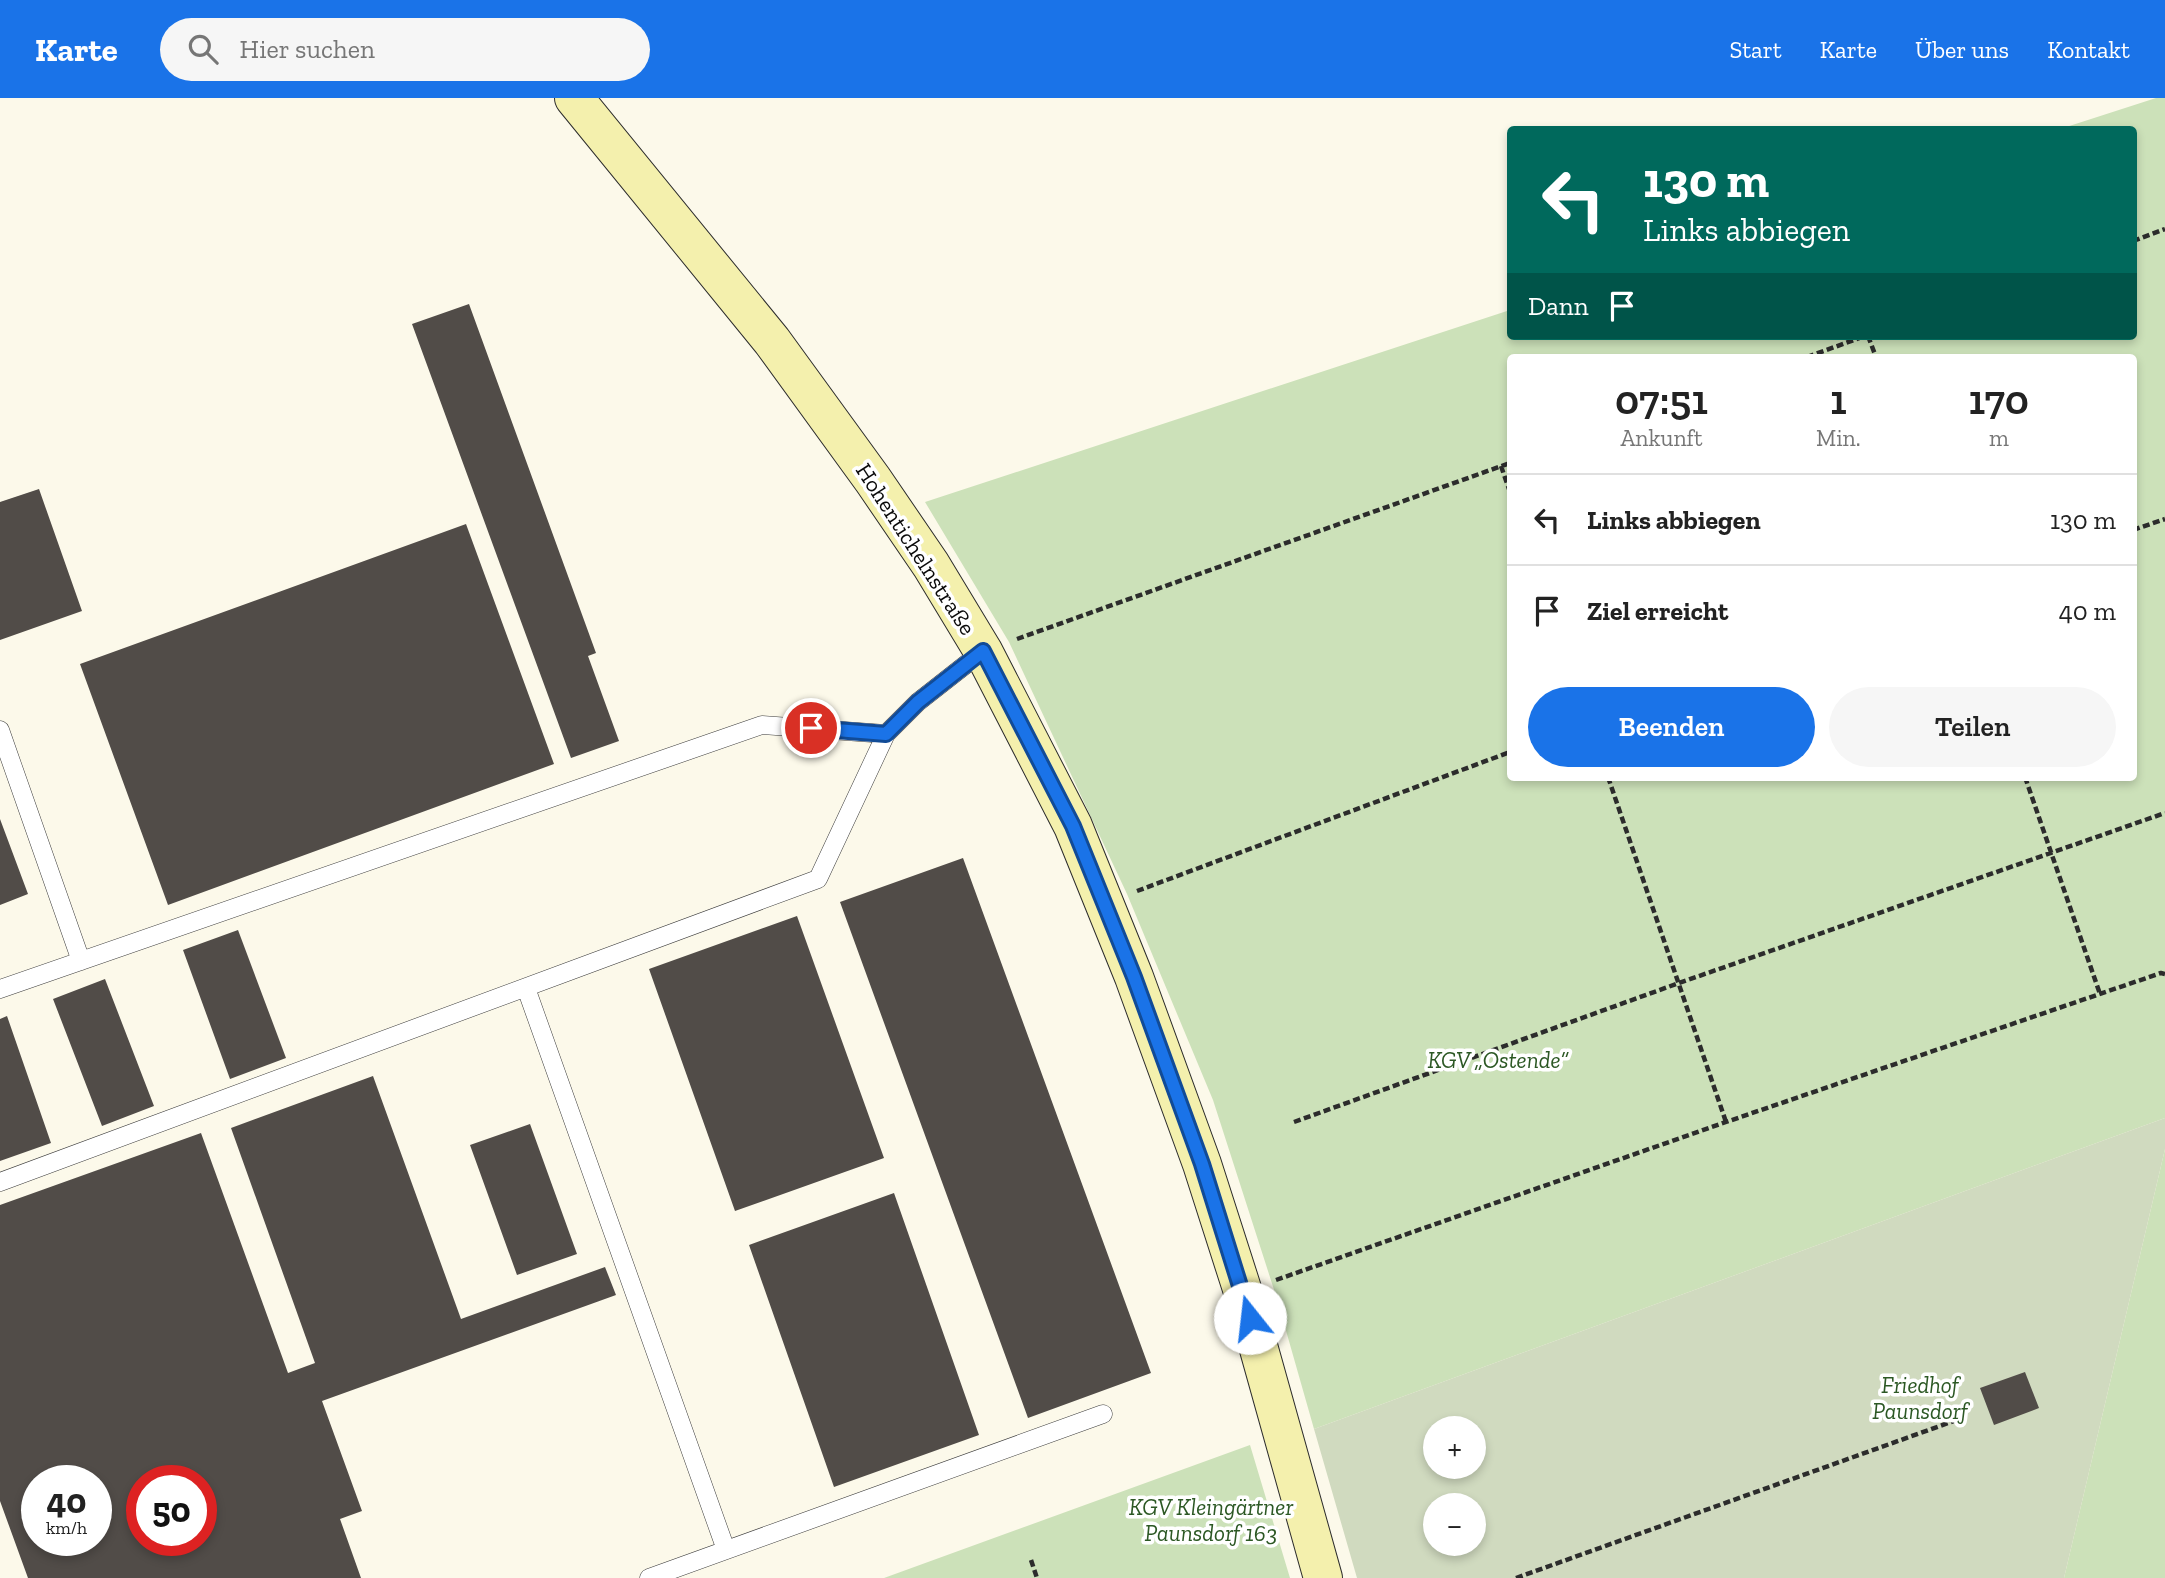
<!DOCTYPE html>
<html lang="de">
<head>
<meta charset="utf-8">
<style>
  :root { --surface:#fff; --page:#f6f6f6; --text:#222; --muted:#767676; --line:#e0e0e0; --accent:#1a73e8 }
  body { margin:0; font-family:"Zilla Slab",serif; background:var(--page); color:var(--text); height:100vh; display:flex; flex-direction:column; font-size:26px; white-space:nowrap }
  * { box-sizing:border-box; margin:0 }
  p { font-size:23px; color:var(--muted) }
  .icon { flex:none; width:38px; height:38px; fill:none; stroke:currentColor; stroke-width:2; stroke-linecap:round; stroke-linejoin:round }
  .map { position:relative; flex:1; overflow:hidden }
  .details { position:absolute; left:1507px; top:256px; width:630px; height:427px; display:flex; flex-direction:column; background:var(--surface); border-radius:7px; box-shadow:0 4px 10px #0003 }
  .details>* { flex:none }
  .guide { position:absolute; left:1507px; top:28px; width:630px; height:214px; border-radius:7px; box-shadow:0 4px 10px #0003; background:#00695c; color:#fff; overflow:hidden }
  .tools { position:absolute; left:1423px; top:1318px; display:grid; gap:14px }
  .tools a { display:grid; place-items:center; width:63px; height:63px; border-radius:50%; background:var(--surface); box-shadow:0 4px 10px #0003; font-size:35px }
  .speed { position:absolute; left:21px; top:1367px; display:flex; gap:14px; font-size:35px; font-weight:700; text-align:center }
  .speed>* { display:grid; place-content:center; width:91px; height:91px; border-radius:50%; background:var(--surface); box-shadow:0 4px 10px #0003; line-height:1 }
  .speed small { font-size:18px; font-weight:400 }
  .speed .limit { border:10px solid #d22; background:#fff; color:#111 }
  .pin { position:absolute; display:grid; place-items:center; width:60px; height:60px; color:#fff; margin:-30px; border:4px solid #fff; border-radius:50%; box-shadow:0 2px 7px #0007 }
  .me { position:absolute; width:77px; margin:-38px; rotate:344deg; stroke-linejoin:round; filter:drop-shadow(0 0 5px #0008) }
  .turn { display:flex; align-items:center; gap:24px; height:147px; padding:0 21px; font-size:32px }
  .turn .icon { width:91px; height:91px; stroke-width:2.5 }
  .turn b { display:block; font-size:49px; line-height:60px }
  .then { display:flex; align-items:center; height:66px; padding:0 21px; background:#0003; gap:14px; font-size:26px }
  .eta { display:flex; justify-content:space-evenly; align-items:center; height:119px; text-align:center }
  .eta b { font-size:42px; font-weight:600; line-height:49px }
  .action { display:flex; gap:14px; margin-top:auto; padding:14px 21px }
  .action a { flex:1; height:80px; border-radius:42px; background:var(--accent); color:#fff; font-size:28px; font-weight:600; line-height:80px; text-align:center }
  .action a+a { background:var(--page); color:var(--text) }
  ul { padding:0; list-style:none }
  li { display:flex; align-items:center; gap:21px; height:91px; padding:0 21px; border-top:2px solid var(--line) }
  li div { flex:1 }
  li b { display:block; font-size:26px }
  li em { font-style:normal }
  header { display:flex; align-items:center; gap:42px; box-sizing:border-box; height:98px; padding:0 35px; background:var(--accent); color:#fff }
  header strong { font-size:33px }
  nav { display:flex; gap:38px; margin-inline-start:auto; font-size:24px }
  .search { width:490px; height:63px; background:var(--page); display:flex; align-items:center; gap:18px; box-sizing:border-box; padding:0 24px; border-radius:38px; color:var(--muted); font-size:26px }
  .map>svg:first-child { display:block }
</style>
</head>
<body>
<header>
<strong>Karte</strong>
<div class="search"><svg class="icon" aria-label="search" viewBox="0 0 24 24"><circle cx="10" cy="10" r="6"/><path d="M15 15l6 6"/></svg>Hier suchen</div>
<nav><a>Start</a><a>Karte</a><a>Über uns</a><a>Kontakt</a></nav>
</header>
<div class="map">
<svg width="2165" height="1480" viewBox="0 0 2165 1480">
  <rect width="100%" height="100%" fill="#fcf9ea"/>
  <path fill="#cce1b9" fill-rule="evenodd" d="M 2156,0 L 2165,0 L 2165,1020 L 1314,1331 L 1277,1201 L 1213,1002 L 1127,796 L 1009,544 L 925,404 L 1510,212 L 1510,238 L 2133,238 L 2133,32 L 2060,31 ZM 1510,259 L 2133,259 L 2133,679 L 1510,679 Z
    M 2165,1051 L 2165,1480 L 2064,1480 Z
    M 1250,1347 L 1290,1480 L 884,1480 Z"/>
  <path fill="#d0dabf" fill-rule="evenodd" d="M 2165,1020 L 2165,1051 L 2064,1480 L 1357,1480 L 1314,1331 ZM 1435,1330 L 1474,1330 L 1474,1368 L 1435,1368 ZM 1435,1407 L 1474,1407 L 1474,1446 L 1435,1446 Z"/>
  <path fill="#514c48" fill-rule="evenodd" d="M 469,206 L 596,555 L 588,558 L 619,643 L 571,660 L 412,226 Z
    M 39,391 L 82,513 L 0,542 L 0,404 Z
    M 466,426 L 554,666 L 168,807 L 80,566 Z
    M 0,721 L 28,796 L 0,807 Z
    M 963,760 L 1151,1275 L 1028,1320 L 840,804 Z
    M 797,818 L 884,1060 L 735,1113 L 649,871 Z
    M 238,832 L 286,960 L 230,981 L 183,852 Z
    M 105,881 L 154,1008 L 102,1028 L 53,901 Z
    M 7,918 L 51,1045 L 0,1063 L 0,921 Z
    M 373,978 L 461,1221 L 605,1169 L 616,1197 L 322,1303 L 362,1413 L 340,1421 L 361,1480 L 28,1480 L 0,1403 L 0,1107 L 201,1035 L 288,1275 L 315,1265 L 231,1030 ZM 37,1382 L 96,1382 L 96,1442 L 37,1442 ZM 142,1382 L 201,1382 L 201,1442 L 142,1442 Z
    M 530,1026 L 577,1156 L 517,1177 L 470,1047 Z
    M 894,1095 L 979,1337 L 834,1389 L 749,1147 Z
    M 2025,1274 L 2039,1310 L 1994,1327 L 1980,1290 Z"/>
  <g fill="none" stroke-linecap="round" stroke-linejoin="round">
    <defs>
      <path id="lane" d="M 0,632 L 81,863
        M 526,890 L 726,1452
        M 0,891 L 762,627 L 886,636
        M 0,1084 L 818,781 L 886,636 L 918,604 L 983,553
        M 649,1480 L 1103,1316"/>
      <path id="secondary" d="M 574,0 L 772,243 L 873,382 L 931,467 L 983,553 L 1073,728 L 1134,879 L 1202,1066 L 1243,1194 L 1323,1480"/>
    </defs>
    <use href="#lane" stroke="#3d3d3d" stroke-width="19"/>
    <use href="#secondary" stroke="#2c2c2c" stroke-width="40"/>
    <path stroke="#2c2c2c" stroke-width="4.5" stroke-dasharray="7 3.5" stroke-linecap="butt" d="M 2133,143 L 2165,131
      M 1868,238 L 1876,259
      M 1807,259 L 1865,238
      M 1501,368 L 1510,394
      M 2133,432 L 2165,421
      M 1017,541 L 1510,365
      M 1608,679 L 1726,1024
      M 2025,679 L 2100,896
      M 1137,793 L 1510,654
      M 1294,1024 L 1679,885 L 2165,715
      M 1276,1182 L 1726,1024 L 2161,875 L 2165,876
      M 1031,1462 L 1037,1480
      M 1516,1480 L 1965,1319"/>
    <use href="#lane" stroke="#fff" stroke-width="18"/>
    <use href="#secondary" stroke="#f4f0ad" stroke-width="38"/>
  </g>
  <g fill="none" stroke-linecap="round" stroke-linejoin="round">
    <defs>
      <path id="route" d="M 811,630 L 886,636 L 918,604 L 983,553 L 1073,728 L 1134,879 L 1202,1066 L 1250,1220"/>
    </defs>
    <use href="#route" stroke="#114b97" stroke-width="18"/>
    <use href="#route" stroke="#1a73e8" stroke-width="12"/>
  </g>
  <g text-anchor="middle" dominant-baseline="central" stroke-width="7" stroke-linejoin="round" paint-order="stroke">
    <g font-size="23" fill="#0a0a0a" stroke="#fff">
      <text transform="translate(916 451) rotate(57)">Hohentichelnstraße</text>
    </g>
    <g font-size="23" font-style="italic" fill="#2c5824" stroke="#fff">
      <text x="1498" y="962">KGV „Ostende“</text>
      <text x="1920" y="1287">Friedhof<tspan x="1920" dy="26">Paunsdorf</tspan></text>
      <text x="1211" y="1409">KGV Kleingärtner<tspan x="1211" dy="26">Paunsdorf 163</tspan></text>
    </g>
  </g>
</svg>
<div class="tools">
<a>+</a>
<a>−</a>
</div>
<div class="speed"><div>40<small>km/h</small></div><div class="limit">50</div></div>
<div class="pin" style="left:811px;top:630px;background:#d93025"><svg class="icon" aria-label="arrive" viewBox="0 0 24 24"><path d="M6 21V4h12l-3 4 3 4H6"/></svg></div>
<svg class="me" style="left:1250px;top:1220px" viewBox="-20 -20 40 40"><circle r="19" fill="#fff"/><path d="M0-13L10 11 0 6-10 11z" fill="#1a73e8"/></svg>
<div class="guide">
<div class="turn"><svg class="icon" aria-label="left" viewBox="0 0 24 24"><path d="M17 20v-9H6M10 6l-5 5 5 5"/></svg><div><b>130 m</b>Links abbiegen</div></div>
<div class="then">Dann<svg class="icon" aria-label="arrive" viewBox="0 0 24 24"><path d="M6 21V4h12l-3 4 3 4H6"/></svg></div>
</div>
<section class="details">
<div class="eta">
<div><b>07:51</b><p>Ankunft</p></div>
<div><b>1</b><p>Min.</p></div>
<div><b>170</b><p>m</p></div>
</div>
<ul>
<li><svg class="icon" aria-label="left" viewBox="0 0 24 24"><path d="M17 20v-9H6M10 6l-5 5 5 5"/></svg><div><b>Links abbiegen</b></div><em>130 m</em></li>
<li><svg class="icon" aria-label="arrive" viewBox="0 0 24 24"><path d="M6 21V4h12l-3 4 3 4H6"/></svg><div><b>Ziel erreicht</b></div><em>40 m</em></li>
</ul>
<div class="action"><a>Beenden</a><a>Teilen</a></div>
</section>
</div>
</body>
</html>
